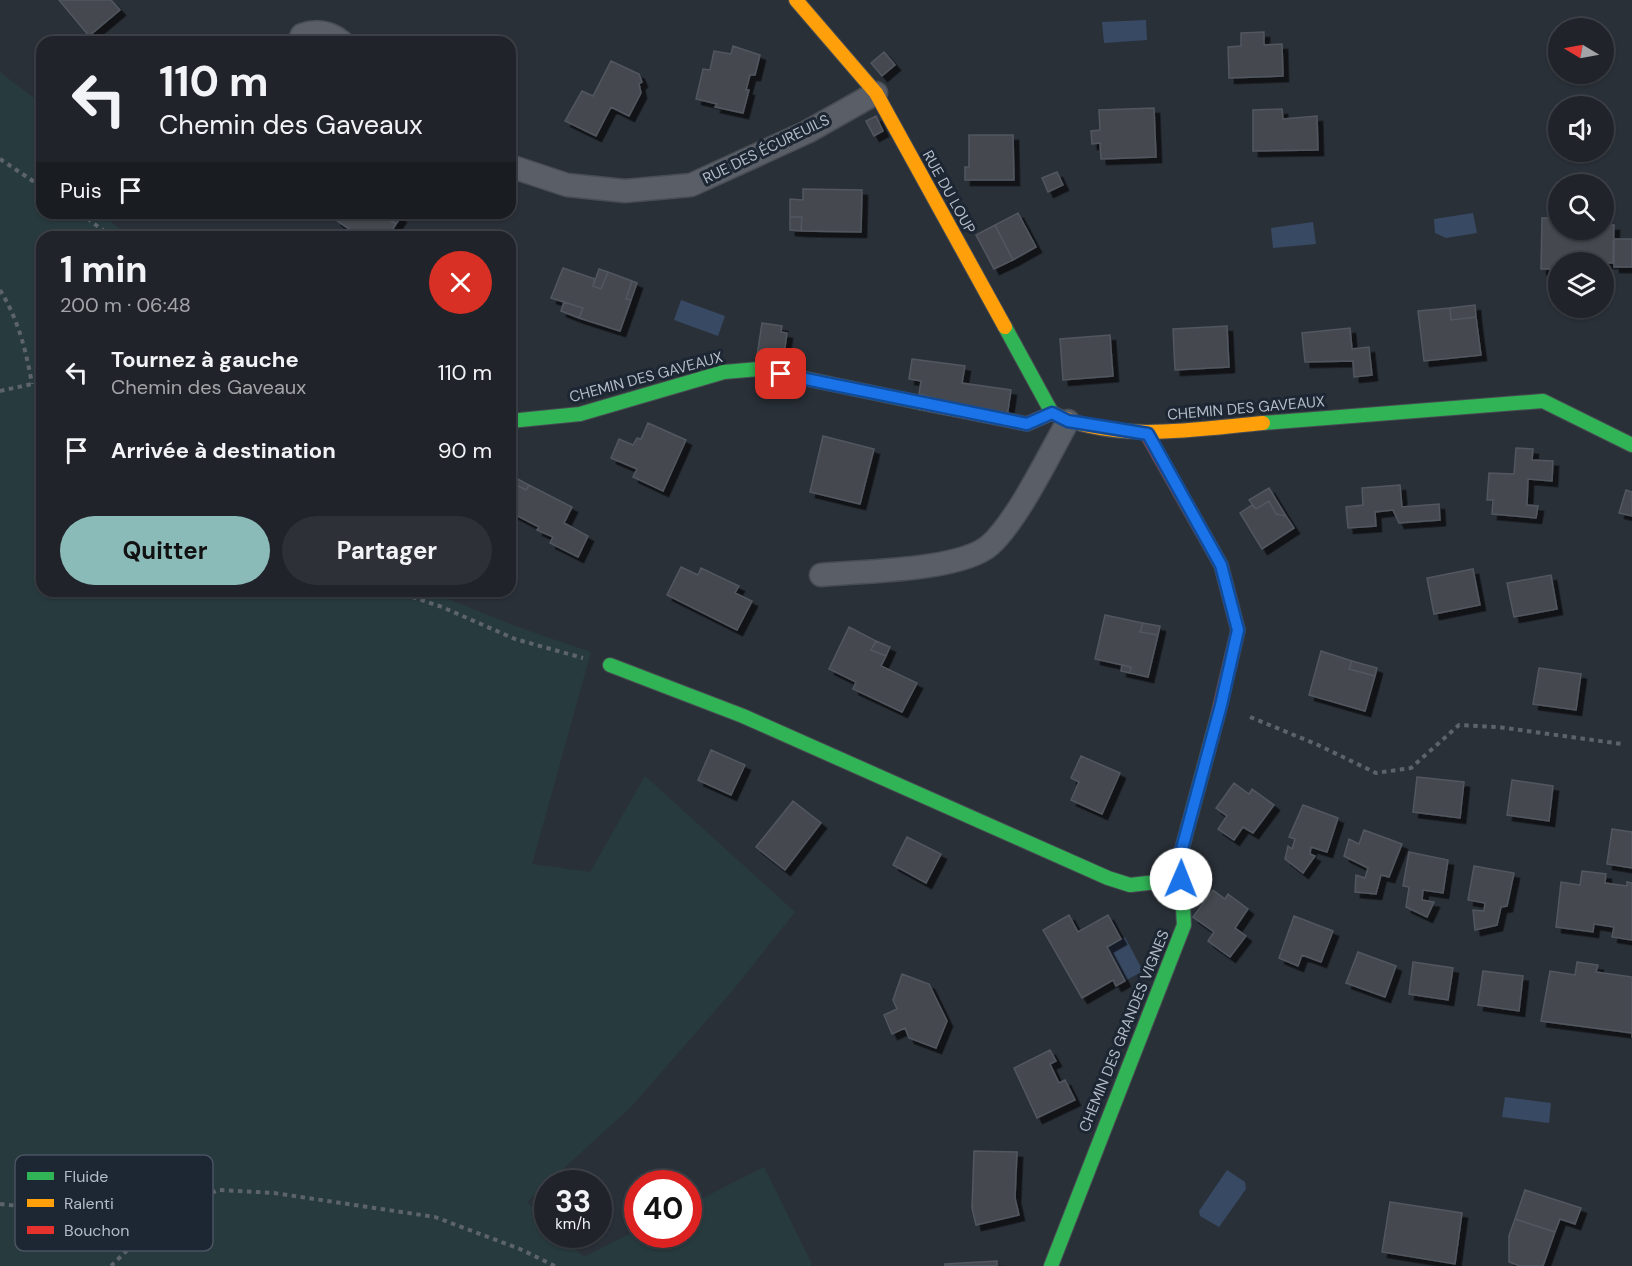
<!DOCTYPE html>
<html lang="fr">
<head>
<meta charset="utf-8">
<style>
  :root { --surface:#20242a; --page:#2d3036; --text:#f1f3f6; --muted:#a2a4a8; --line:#3d4147; --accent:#8bbbb9 }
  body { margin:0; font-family:"DM Sans",sans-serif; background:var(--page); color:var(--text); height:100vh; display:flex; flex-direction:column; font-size:22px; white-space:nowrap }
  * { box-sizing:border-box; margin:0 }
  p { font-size:20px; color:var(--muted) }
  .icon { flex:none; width:33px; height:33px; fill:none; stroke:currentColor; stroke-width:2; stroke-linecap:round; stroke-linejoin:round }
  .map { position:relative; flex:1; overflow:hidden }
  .drawer { position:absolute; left:36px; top:231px; width:480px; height:366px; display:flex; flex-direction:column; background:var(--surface); border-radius:18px; box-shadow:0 2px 4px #0004,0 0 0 2px var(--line) }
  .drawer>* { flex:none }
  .banner { position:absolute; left:36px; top:36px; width:480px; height:183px; border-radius:18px; box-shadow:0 2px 4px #0004,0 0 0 2px var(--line); background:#20242a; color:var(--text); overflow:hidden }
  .needle { width:39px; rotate:280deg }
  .tools { position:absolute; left:1548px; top:18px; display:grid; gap:12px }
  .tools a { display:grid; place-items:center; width:66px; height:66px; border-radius:50%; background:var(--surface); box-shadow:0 2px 4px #0004,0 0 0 2px var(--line); font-size:30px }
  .speed { position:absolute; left:534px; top:1170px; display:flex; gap:12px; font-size:30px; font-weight:700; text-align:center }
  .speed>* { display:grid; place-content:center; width:78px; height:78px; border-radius:50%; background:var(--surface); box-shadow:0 2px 4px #0004,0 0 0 2px var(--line); line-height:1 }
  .speed small { font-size:15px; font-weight:400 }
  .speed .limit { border:9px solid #d22; background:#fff; color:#111 }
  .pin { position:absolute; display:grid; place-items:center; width:51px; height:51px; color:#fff; margin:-26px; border-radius:12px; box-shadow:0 3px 9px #0006 }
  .me { position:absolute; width:66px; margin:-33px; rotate:1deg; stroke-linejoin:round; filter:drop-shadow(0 0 4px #0008) }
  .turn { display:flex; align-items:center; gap:21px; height:126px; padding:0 24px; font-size:27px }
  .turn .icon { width:78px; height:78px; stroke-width:2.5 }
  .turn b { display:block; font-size:42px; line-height:51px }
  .then { display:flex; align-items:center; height:57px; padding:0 24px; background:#0003; gap:12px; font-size:22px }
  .round { display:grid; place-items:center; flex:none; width:63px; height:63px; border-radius:32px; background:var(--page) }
  .head { display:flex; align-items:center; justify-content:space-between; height:102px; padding:0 24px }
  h1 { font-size:36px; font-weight:700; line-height:45px }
  .cta { display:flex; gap:12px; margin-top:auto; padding:12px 24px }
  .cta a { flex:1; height:69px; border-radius:36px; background:var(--accent); color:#111; font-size:24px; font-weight:700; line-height:69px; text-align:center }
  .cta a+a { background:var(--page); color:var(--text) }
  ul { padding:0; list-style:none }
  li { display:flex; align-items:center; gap:18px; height:78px; padding:0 24px }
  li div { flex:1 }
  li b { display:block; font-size:22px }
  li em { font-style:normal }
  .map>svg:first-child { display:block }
</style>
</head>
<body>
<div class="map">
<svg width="1632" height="1266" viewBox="0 0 1632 1266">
  <defs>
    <filter id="shadow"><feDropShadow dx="5.5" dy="5.5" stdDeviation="0" flood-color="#0009"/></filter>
  </defs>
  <rect width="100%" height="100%" fill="#2a3038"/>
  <path fill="#273a3e" d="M 0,72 L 42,104 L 42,213 L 100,213 L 130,237 L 42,237 L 42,591 L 428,591 L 518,627 L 591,652 L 532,864 L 590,872 L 645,776 L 795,912 L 733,990 L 632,1106 L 527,1202 L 547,1222 L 548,1234 L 560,1235 L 584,1257 L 637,1230 L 638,1234 L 688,1234 L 689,1205 L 764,1167 L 811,1262 L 811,1266 L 0,1266 Z"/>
  <path fill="#384963" d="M 1146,20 L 1147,40 L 1104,43 L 1102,22 Z
    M 1473,213 L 1477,233 L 1446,238 L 1435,233 L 1434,219 Z
    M 1313,222 L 1316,244 L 1273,248 L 1271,228 Z
    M 681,300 L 725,316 L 718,336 L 674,320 Z
    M 1125,937 L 1143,971 L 1125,981 L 1107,947 Z
    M 1505,1097 L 1551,1103 L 1549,1123 L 1502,1117 Z
    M 1227,1170 L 1245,1182 L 1246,1189 L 1219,1227 L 1200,1216 L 1199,1211 Z"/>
  <path fill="#444950" stroke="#52575f" stroke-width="1.5" filter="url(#shadow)" d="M 59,0 L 111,0 L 120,10 L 89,36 Z
    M 1264,32 L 1264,45 L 1282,44 L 1283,76 L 1229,78 L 1228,47 L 1241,46 L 1241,33 Z
    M 733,46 L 760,55 L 755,75 L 750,75 L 746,90 L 749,90 L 743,113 L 715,107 L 717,104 L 696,99 L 703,69 L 710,70 L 714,51 L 731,54 Z
    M 884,52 L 895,65 L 882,76 L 871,63 Z
    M 611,61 L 639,74 L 642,82 L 639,84 L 641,93 L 629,116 L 611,107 L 596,136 L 565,121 L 582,91 L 593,96 Z
    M 1154,108 L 1156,157 L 1101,159 L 1100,143 L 1092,144 L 1091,131 L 1100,130 L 1099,110 Z
    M 1282,109 L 1283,119 L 1317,116 L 1318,150 L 1253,151 L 1253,110 Z
    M 876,116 L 883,131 L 874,136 L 866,121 Z
    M 969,135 L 1013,135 L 1014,180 L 965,180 L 965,167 L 969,167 Z
    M 1057,172 L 1063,185 L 1048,192 L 1042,178 Z
    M 803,189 L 862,190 L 861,232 L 801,231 L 802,217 L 790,217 L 790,199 L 803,200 Z
    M 341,213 L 380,213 L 396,224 L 388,237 L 361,237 L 336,220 Z
    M 395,213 L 401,217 L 396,224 L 379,214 Z
    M 1018,213 L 1036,247 L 1013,260 L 995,225 Z
    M 790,217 L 802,217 L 801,231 L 790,230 Z
    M 1542,218 L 1558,218 L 1558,230 L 1604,230 L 1604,225 L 1614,225 L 1613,263 L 1558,262 L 1558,269 L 1541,269 Z
    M 995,225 L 1013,260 L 994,269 L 976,235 Z
    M 1614,239 L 1632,239 L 1632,267 L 1614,267 Z
    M 563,268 L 595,279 L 593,286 L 601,289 L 608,272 L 632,281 L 626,299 L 631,300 L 620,331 L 579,318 L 583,308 L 551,298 Z
    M 599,269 L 608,272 L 601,289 L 593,286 Z
    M 632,281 L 637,283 L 631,300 L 626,299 Z
    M 564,302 L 583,308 L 579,318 L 561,311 Z
    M 1475,305 L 1476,317 L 1451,320 L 1450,308 Z
    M 1450,308 L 1451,320 L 1476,317 L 1481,355 L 1424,361 L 1418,311 Z
    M 762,323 L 782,326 L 781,332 L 787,333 L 783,361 L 757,356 Z
    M 1227,326 L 1229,367 L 1175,370 L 1173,329 Z
    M 1350,328 L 1352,349 L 1369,347 L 1372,375 L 1354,377 L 1353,361 L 1305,362 L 1302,333 Z
    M 1110,335 L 1113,376 L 1063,380 L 1060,339 Z
    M 912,359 L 965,366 L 962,383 L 1011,390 L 1007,417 L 919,394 L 921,381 L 909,379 Z
    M 648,423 L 686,440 L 663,491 L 633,477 L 637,469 L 611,458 L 619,439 L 633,445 L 637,438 L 641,439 Z
    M 823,436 L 874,449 L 860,504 L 810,492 Z
    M 1516,448 L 1533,449 L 1532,460 L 1553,461 L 1552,481 L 1528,479 L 1527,505 L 1538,506 L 1536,518 L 1492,514 L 1493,500 L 1487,500 L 1489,473 L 1514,474 Z
    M 510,475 L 529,485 L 526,490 L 510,482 Z
    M 510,482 L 526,490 L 529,485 L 572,507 L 564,523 L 588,536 L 578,557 L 550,543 L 553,537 L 537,530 L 539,527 L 510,512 Z
    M 1400,485 L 1402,507 L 1439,504 L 1440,520 L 1399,523 L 1393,510 L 1375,512 L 1376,526 L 1348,528 L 1346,507 L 1363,505 L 1362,488 Z
    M 1269,488 L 1286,516 L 1276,514 L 1269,501 L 1256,509 L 1249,500 Z
    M 1626,490 L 1632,492 L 1632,516 L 1619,513 Z
    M 1269,501 L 1276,514 L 1286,516 L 1294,528 L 1262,549 L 1240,513 L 1252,505 L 1256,509 Z
    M 681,567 L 698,575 L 701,568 L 739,586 L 735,593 L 752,601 L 737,630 L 667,595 Z
    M 1473,569 L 1480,605 L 1434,614 L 1427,578 Z
    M 1551,575 L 1557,609 L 1514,617 L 1507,583 Z
    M 1105,615 L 1143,623 L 1140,632 L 1158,635 L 1148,677 L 1130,673 L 1131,667 L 1095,659 Z
    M 1143,623 L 1160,626 L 1158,635 L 1140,632 Z
    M 849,627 L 876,641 L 871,650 L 886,656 L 881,666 L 917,683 L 902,712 L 853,689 L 856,682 L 829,669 Z
    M 876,641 L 890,647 L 886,656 L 871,650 Z
    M 1321,651 L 1352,661 L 1349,669 L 1375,676 L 1365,711 L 1309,695 Z
    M 1352,661 L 1377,668 L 1375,676 L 1349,669 Z
    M 1122,665 L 1131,667 L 1130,673 L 1121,671 Z
    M 1539,668 L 1581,674 L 1576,710 L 1533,704 Z
    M 711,750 L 745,765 L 731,795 L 698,780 Z
    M 1081,756 L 1120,773 L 1102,814 L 1071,800 L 1079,782 L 1071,778 Z
    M 1417,777 L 1464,782 L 1460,818 L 1413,812 Z
    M 1512,780 L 1553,786 L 1549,821 L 1507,815 Z
    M 1234,783 L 1249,794 L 1252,789 L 1274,805 L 1253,833 L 1243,827 L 1234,840 L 1218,829 L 1227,816 L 1216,808 Z
    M 793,801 L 821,823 L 785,870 L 756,847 Z
    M 1303,805 L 1338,818 L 1327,852 L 1311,847 L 1310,854 L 1315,856 L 1303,873 L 1285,859 L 1288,846 L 1292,849 L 1295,839 L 1289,837 Z
    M 1612,829 L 1632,832 L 1632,868 L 1607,864 Z
    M 1364,830 L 1402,844 L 1389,877 L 1381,875 L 1376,894 L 1355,892 L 1356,875 L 1365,878 L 1368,868 L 1344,856 L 1349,839 L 1359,844 Z
    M 907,837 L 941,854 L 926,883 L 893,865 Z
    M 1409,852 L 1448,860 L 1443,893 L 1423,890 L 1422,900 L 1434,902 L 1427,917 L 1406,907 L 1409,887 L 1403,886 Z
    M 1474,866 L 1514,873 L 1507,906 L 1501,907 L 1497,925 L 1475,930 L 1473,910 L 1484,911 L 1485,903 L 1468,900 Z
    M 1582,871 L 1606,874 L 1605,883 L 1627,886 L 1627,882 L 1632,883 L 1632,940 L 1612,937 L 1614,927 L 1594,924 L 1593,932 L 1556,927 L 1561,882 L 1580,885 Z
    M 1213,890 L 1225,899 L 1228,894 L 1248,909 L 1235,928 L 1246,936 L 1230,957 L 1208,941 L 1214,932 L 1193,917 Z
    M 1069,915 L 1078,932 L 1108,915 L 1121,939 L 1107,947 L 1125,981 L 1116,986 L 1113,980 L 1082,998 L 1043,930 Z
    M 1294,916 L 1333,931 L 1321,962 L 1302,955 L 1298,966 L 1279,958 Z
    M 1358,952 L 1396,966 L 1385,997 L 1346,983 Z
    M 1413,962 L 1453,968 L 1448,1000 L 1409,994 Z
    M 1577,962 L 1598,965 L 1596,972 L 1632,977 L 1632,1038 L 1632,1033 L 1541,1021 L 1550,971 L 1575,975 Z
    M 1483,971 L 1523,976 L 1519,1011 L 1478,1005 Z
    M 902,974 L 929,984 L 947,1021 L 936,1048 L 909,1038 L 905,1028 L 892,1034 L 884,1015 L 897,1009 L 893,1000 Z
    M 1050,1050 L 1056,1061 L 1050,1064 L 1059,1083 L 1065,1080 L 1075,1100 L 1037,1118 L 1014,1068 Z
    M 974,1151 L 1017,1152 L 1015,1198 L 1019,1215 L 976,1225 L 972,1208 Z
    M 1525,1190 L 1581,1208 L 1575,1224 L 1560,1219 L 1555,1232 L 1515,1219 Z
    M 1390,1202 L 1462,1213 L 1455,1264 L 1382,1252 Z
    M 1515,1219 L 1555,1232 L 1543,1266 L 1520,1266 L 1509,1262 L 1509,1236 Z
    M 997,1261 L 997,1266 L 945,1266 L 945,1264 Z"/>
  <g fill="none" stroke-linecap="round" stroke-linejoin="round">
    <defs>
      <path id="street" d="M 299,42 L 302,35 C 316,30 330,32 342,42
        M 510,166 L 567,185 L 625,191 L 691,185 L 807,132 L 876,93
        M 821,575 C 861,571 961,571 990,545 C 1017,521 1049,455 1068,421"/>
      <path id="fast" d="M 1005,327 L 1052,413
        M 510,421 L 580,414 L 724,372 L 759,369 L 922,403
        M 1263,423 L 1543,401 L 1632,445
        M 610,665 L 743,716 L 1108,878 L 1130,885 L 1157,882 L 1180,856
        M 1051,1266 L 1184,925 L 1180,856 L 1218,715"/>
      <path id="slow" d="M 796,0 L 876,93 L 1005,327
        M 922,403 L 1027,424 L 1052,413 C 1115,444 1196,429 1263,423"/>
      <path id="jam" d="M 1147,434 L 1221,565 L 1238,630 L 1218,715"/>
    </defs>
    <use href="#street" stroke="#484c53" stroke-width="25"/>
    <use href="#fast" stroke="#484c53" stroke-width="16"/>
    <use href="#slow" stroke="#484c53" stroke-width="16"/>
    <use href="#jam" stroke="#484c53" stroke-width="16"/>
    <path stroke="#5d636a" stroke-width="4" stroke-dasharray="4.5 4.5" stroke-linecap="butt" d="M 0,159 L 42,187
      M 80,213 L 112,237
      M 0,290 C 18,319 26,350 32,384
      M 0,391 L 32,384 L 42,386
      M 395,591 L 442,607 L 515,639 L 583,658
      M 1250,717 L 1316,744 L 1376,773 L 1411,768 L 1459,725 L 1498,727 L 1622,744
      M 0,1204 L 49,1209 L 130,1249
      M 111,1266 L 161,1217 L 218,1190 L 274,1193 L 435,1217 L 520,1249 L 555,1266"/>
    <use href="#street" stroke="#5a5e66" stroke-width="22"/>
    <use href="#fast" stroke="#30b455" stroke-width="14"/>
    <use href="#slow" stroke="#ff9f0a" stroke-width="14"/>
    <use href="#jam" stroke="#e5322d" stroke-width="14"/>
  </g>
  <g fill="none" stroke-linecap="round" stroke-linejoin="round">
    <defs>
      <path id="route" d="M 781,374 L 1027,424 L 1052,413 L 1068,421 L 1148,434 L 1221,565 L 1238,630 L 1221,705 L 1180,856 L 1181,879"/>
    </defs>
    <use href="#route" stroke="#114b97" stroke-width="15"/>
    <use href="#route" stroke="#1a73e8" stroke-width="10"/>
  </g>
  <g text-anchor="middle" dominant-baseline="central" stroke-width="6" stroke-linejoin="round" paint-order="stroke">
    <g font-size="15" fill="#b4bcc9" stroke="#1d2633">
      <text transform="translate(766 149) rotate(-26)">RUE DES ÉCUREUILS</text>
      <text transform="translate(949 192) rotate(61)">RUE DU LOUP</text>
      <text transform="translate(646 377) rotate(-15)">CHEMIN DES GAVEAUX</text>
      <text transform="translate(1246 408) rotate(-5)">CHEMIN DES GAVEAUX</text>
      <text transform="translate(1124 1031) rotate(-68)">CHEMIN DES GRANDES VIGNES</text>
    </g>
  </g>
  <rect x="15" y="1155" width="198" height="96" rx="9" fill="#1d2633" stroke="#4a5360" stroke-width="1.5"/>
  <rect x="27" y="1172" width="27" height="8" fill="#30b455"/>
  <rect x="27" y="1199" width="27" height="8" fill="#ff9f0a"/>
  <rect x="27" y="1226" width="27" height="8" fill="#e5322d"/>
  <g font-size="16" fill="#b4bcc9">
    <text x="64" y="1182">Fluide</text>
    <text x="64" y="1209">Ralenti</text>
    <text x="64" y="1236">Bouchon</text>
  </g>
</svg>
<div class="tools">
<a><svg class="needle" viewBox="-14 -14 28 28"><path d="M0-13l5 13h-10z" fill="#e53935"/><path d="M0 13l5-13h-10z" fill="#a2a4a8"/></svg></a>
<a><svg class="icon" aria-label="sound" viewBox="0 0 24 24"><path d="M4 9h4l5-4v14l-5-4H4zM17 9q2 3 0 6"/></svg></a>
<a><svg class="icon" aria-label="search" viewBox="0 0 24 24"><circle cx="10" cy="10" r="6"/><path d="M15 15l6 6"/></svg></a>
<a><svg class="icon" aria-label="layers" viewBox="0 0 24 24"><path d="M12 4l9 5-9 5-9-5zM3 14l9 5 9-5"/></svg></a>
</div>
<div class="speed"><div>33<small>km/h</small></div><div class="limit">40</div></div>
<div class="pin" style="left:781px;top:374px;background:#d93025"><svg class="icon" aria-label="arrive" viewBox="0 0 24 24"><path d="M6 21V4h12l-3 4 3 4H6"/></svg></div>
<svg class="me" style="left:1181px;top:879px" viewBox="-20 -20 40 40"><circle r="19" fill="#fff"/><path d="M0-13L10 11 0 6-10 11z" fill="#1a73e8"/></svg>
<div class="banner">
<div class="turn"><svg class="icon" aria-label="left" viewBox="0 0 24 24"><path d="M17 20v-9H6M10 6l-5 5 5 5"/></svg><div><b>110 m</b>Chemin des Gaveaux</div></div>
<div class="then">Puis<svg class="icon" aria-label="arrive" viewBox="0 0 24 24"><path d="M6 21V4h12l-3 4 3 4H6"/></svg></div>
</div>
<section class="drawer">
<div class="head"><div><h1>1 min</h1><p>200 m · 06:48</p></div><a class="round" style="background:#d93025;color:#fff"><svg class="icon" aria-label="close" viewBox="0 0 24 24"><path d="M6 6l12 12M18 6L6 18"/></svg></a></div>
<ul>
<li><svg class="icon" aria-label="left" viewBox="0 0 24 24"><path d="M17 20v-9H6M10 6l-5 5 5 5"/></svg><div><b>Tournez à gauche</b><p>Chemin des Gaveaux</p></div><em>110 m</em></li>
<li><svg class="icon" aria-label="arrive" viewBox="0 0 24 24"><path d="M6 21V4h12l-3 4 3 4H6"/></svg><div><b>Arrivée à destination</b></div><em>90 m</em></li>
</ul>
<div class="cta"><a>Quitter</a><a>Partager</a></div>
</section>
</div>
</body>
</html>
